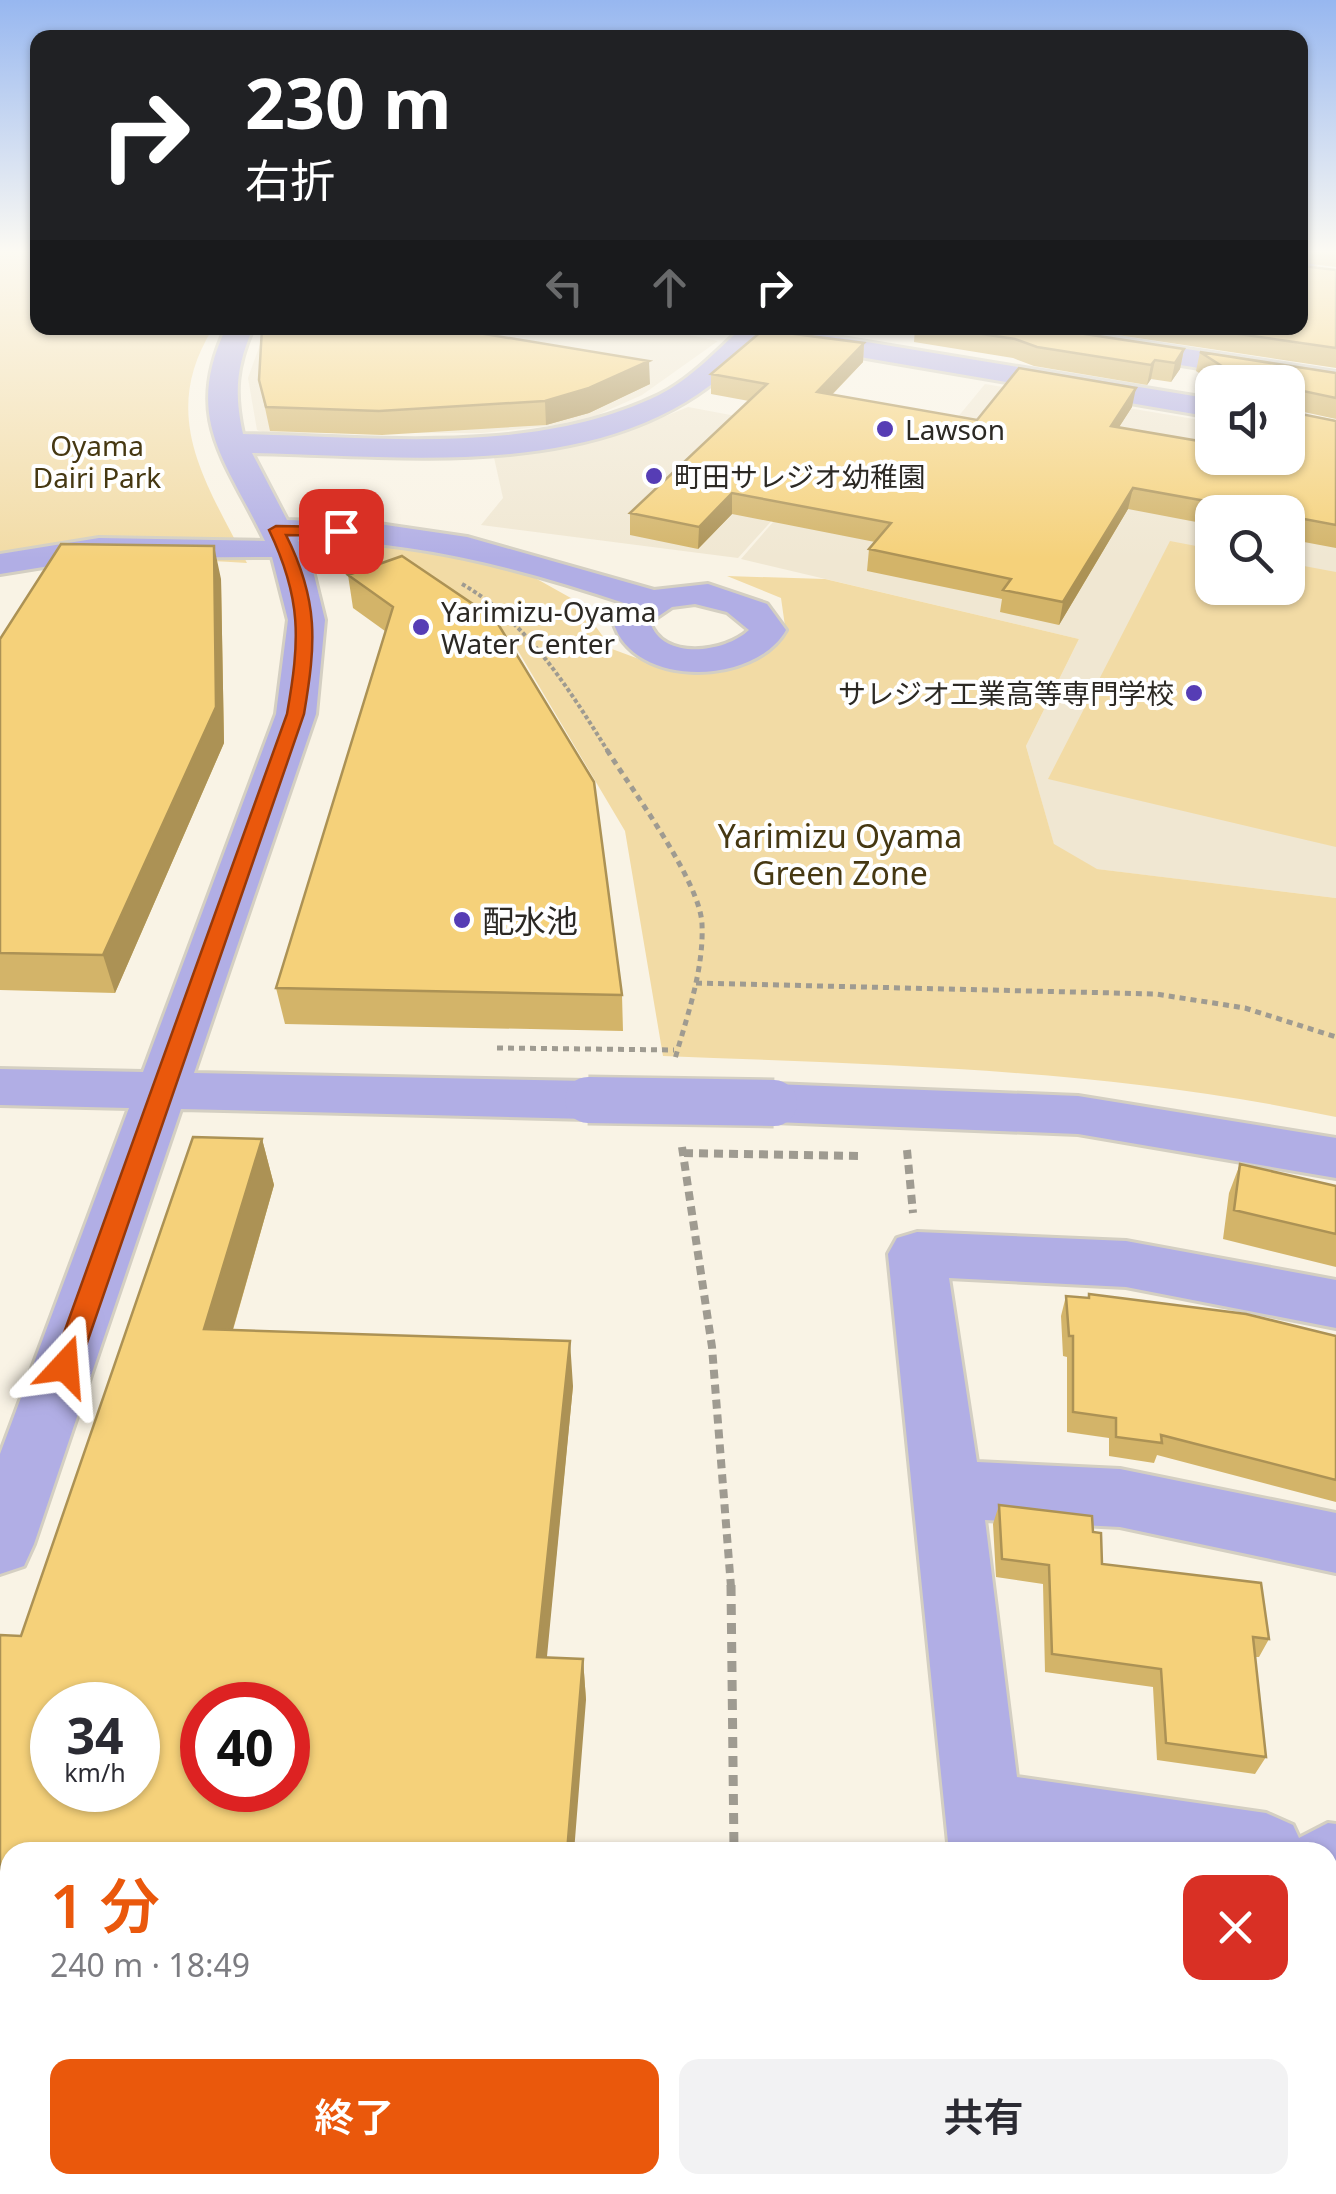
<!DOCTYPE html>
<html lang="ja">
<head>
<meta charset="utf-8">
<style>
  :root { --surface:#fff; --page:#f2f2f3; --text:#2b2b33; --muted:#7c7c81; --accent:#ea580c }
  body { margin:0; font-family:"Noto Sans","Noto Sans JP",sans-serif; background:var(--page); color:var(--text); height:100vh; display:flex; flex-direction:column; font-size:38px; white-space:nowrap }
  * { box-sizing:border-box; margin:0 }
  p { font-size:32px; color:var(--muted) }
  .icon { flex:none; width:55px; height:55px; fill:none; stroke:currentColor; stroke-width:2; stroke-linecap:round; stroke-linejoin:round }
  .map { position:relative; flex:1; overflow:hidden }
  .sheet { position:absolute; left:0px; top:1842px; width:1338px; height:352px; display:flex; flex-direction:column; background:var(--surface); border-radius:30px 30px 0 0; box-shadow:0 2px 8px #0004 }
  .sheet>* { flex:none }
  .guide { position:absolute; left:30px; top:30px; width:1278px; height:305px; border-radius:20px; box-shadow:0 2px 8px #0004; background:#202124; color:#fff; overflow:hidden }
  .fabs { position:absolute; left:1195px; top:365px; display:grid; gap:20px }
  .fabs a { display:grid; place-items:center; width:110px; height:110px; border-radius:20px; background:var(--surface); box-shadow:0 2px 8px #0004; font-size:50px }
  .speed { position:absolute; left:30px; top:1682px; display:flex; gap:20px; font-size:50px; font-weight:700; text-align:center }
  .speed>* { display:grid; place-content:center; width:130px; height:130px; border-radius:50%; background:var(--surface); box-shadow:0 2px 8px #0004; line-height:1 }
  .speed small { font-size:25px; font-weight:400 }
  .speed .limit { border:15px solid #d22; background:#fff; color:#111 }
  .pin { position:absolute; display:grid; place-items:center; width:85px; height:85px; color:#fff; margin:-42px; border-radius:20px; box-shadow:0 5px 15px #0006 }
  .me { position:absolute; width:110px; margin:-55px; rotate:19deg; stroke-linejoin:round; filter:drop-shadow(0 0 8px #0008) }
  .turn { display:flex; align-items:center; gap:35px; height:210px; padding:0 50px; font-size:45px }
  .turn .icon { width:130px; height:130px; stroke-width:2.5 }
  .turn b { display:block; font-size:70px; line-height:85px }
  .lanes { display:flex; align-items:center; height:95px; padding:0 50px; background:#0003; justify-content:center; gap:50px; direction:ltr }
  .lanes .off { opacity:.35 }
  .round { display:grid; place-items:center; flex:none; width:105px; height:105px; border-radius:20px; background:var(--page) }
  .summary { display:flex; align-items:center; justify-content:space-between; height:170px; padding:0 50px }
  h1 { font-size:60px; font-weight:600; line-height:75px; color:var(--accent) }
  .action { display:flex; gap:20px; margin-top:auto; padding:20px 50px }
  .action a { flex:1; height:115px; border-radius:20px; background:var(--accent); color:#fff; font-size:40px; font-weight:600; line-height:115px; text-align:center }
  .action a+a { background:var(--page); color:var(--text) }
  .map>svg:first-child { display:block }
</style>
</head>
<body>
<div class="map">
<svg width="1336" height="2194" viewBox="0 0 1336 2194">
  <rect width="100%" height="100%" fill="#f9f3e5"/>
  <path fill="#f0e7d2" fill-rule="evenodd" d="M 266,328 L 655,328 L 718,341 L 642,395 L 595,416 L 556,425 L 482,433 L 265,433 L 257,430 L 248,378 Z
    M 985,384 L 1212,422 L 1212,458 L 1288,458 L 1336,443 L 1336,898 L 1096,869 L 1054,845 L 1026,746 L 1079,639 L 741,559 L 833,453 L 738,558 L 481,525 L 503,498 L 493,453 L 575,445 L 622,434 L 688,407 L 929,452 ZM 1212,512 L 1288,512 L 1288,588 L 1212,588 Z"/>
  <path fill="#f2dba5" d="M 0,252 L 37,252 L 38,328 L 213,328 C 158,416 206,482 247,563 C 165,557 81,559 0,576 Z
    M 314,537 L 445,550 L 519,569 L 578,602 L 612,649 L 658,666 L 736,665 L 786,633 L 781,598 L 727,576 L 825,579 L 1079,639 L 1026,746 L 1054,844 L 1097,869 L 1336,898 L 1336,1117 C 1110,1069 892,1065 663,1056 L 625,831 L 511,639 L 482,614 L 365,572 L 326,567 Z
    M 1170,541 L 1212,549 L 1212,588 L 1288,588 L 1288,563 L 1336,572 L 1336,847 L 1048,779 Z"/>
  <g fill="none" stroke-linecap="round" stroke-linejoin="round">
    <defs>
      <path id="minor" d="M 1300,252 L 1322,252 L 1309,274 L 1300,277 Z
        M 226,328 L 253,328 C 236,367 234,393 243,434 C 379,437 533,456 659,395 C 691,379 716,351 742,328 L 771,328 C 763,341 746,353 734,365 C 611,483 408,456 252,453 L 287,520 L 372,523 L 467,537 L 654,590 L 708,584 L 767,604 L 786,630 C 755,686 632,689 613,621 L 627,604 C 520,568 411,539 298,540 L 313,571 L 325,620 L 316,714 L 194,1073 L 588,1081 L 607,1087 L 614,1100 L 607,1113 L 588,1119 L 181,1109 L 34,1544 L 24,1566 L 0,1574 L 0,1454 L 129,1108 L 0,1105 L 0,1069 L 143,1072 L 276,714 L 288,620 L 272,557 L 99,558 L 0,574 L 0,554 L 99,538 L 265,541 C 226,460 183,419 226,328 ZM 695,604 L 727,612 L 749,630 C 725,653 662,661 650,622 L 672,607 Z
        M 987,328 L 1050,328 L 1336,372 L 1336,390 L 1001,336 Z
        M 794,330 L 1212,399 L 1212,417 L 784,344 L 780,338 Z
        M 774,1084 L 1078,1096 L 1336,1138 L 1336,1178 L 1078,1134 L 774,1122 L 755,1116 L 748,1103 L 755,1090 Z
        M 917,1232 L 1126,1241 L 1336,1280 L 1336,1328 L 1126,1287 L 949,1278 L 977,1462 L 1120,1469 L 1336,1513 L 1336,1573 L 1120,1527 L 985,1520 L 1017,1777 L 1266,1813 L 1293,1825 L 1299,1838 L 1328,1823 L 1336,1824 L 1336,1902 L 1328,1901 L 1328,1852 L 949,1852 L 888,1254 L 897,1238 Z
        M 969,2185 L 1057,2185 L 1058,2194 L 970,2194 Z"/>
    </defs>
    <use href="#minor" stroke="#d4cfc2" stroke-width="6"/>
    <path stroke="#9f9b91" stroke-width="4" stroke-dasharray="4 2.5" stroke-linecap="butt" d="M 462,584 C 528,622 569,689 609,753"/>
    <path stroke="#9f9b91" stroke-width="5" stroke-dasharray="6 5" stroke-linecap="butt" d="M 607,750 C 632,790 700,881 702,924 C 704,970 687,1016 675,1059
      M 696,983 L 1156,994 L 1245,1008 L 1336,1037
      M 497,1048 L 674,1050"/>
    <path stroke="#9f9b91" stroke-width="8" stroke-dasharray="9 6" stroke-linecap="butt" d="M 682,1147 L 712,1347 L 731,1587
      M 907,1150 L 913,1213
      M 684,1153 L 863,1156"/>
    <path stroke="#9f9b91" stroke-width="9" stroke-dasharray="11 8" stroke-linecap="butt" d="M 731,1585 L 734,1852
      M 730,2185 L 730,2194"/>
    <use href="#minor" fill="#b1aee5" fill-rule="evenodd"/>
    <defs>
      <path id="minor-bridge" d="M 588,1100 L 774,1103"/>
    </defs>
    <use href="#minor-bridge" stroke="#d4cfc2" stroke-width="51" stroke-linecap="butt"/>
    <use href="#minor-bridge" stroke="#b1aee5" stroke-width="46"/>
  </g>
  <path fill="#d3b469" d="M 1300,252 L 1336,252 L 1336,267 L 1302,263 L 1302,266 L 1336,270 L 1336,368 L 1071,328 L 1300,328 Z
    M 915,328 L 1045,328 L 1184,349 L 1180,369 L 1171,382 L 1151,379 L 1147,385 L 1034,366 L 1013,358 L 914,342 Z
    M 864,343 L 863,362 L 832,395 L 977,420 L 1132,407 L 1119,427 L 1211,443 L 1288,382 L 1213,382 L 1196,371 L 1200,352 L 1336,373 L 1336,419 L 1290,409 L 1291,412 L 1336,421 L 1336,548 L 1288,539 L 1288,512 L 1212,512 L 1212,525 L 1128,509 L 1059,625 L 1000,612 L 1002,599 L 867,571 L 869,549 L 875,542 L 732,514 L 698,549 L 630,535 L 630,513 L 749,401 L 711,394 L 711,374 Z
    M 259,380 L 650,384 L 589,413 L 546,425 L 382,435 L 270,431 Z
    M 402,556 L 622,995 L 623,1031 L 285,1024 L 276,988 L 385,631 L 353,608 L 348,575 Z
    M 221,579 L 224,743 L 115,993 L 0,990 L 0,639 Z
    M 262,1139 L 274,1185 L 233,1330 L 573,1386 L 546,1658 L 583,1659 L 586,1700 L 10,1852 L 10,1936 L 0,1953 L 0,1635 L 21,1636 Z
    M 1240,1164 L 1336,1186 L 1336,1267 L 1223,1239 L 1229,1193 Z
    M 1089,1294 L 1336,1336 L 1336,1502 L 1157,1455 L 1154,1463 L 1109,1456 L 1109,1438 L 1067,1432 L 1067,1357 L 1063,1356 L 1061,1316 L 1066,1296 L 1088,1298 Z
    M 999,1505 L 1093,1532 L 1102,1564 L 1269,1639 L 1259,1657 L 1255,1657 L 1266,1757 L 1255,1774 L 1157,1760 L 1153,1687 L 1045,1672 L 1043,1584 L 996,1577 L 993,1524 Z"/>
  <path fill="#ac9255" d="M 864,343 L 863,362 L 815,412 L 817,392 Z
    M 1184,349 L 1180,369 L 1171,382 L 1175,363 Z
    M 1155,360 L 1151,379 L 1147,385 L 1151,365 Z
    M 649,361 L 650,384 L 589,413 L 546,425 L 545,401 Z
    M 1136,388 L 1132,407 L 1107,446 L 1111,426 Z
    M 1133,488 L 1128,509 L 1059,625 L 1063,602 Z
    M 732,493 L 732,514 L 698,549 L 699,527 Z
    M 214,546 L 221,579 L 224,743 L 115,993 L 103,955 Z
    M 262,1139 L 274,1185 L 220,1374 L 204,1329 Z
    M 570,1341 L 573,1386 L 543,1698 L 537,1657 Z
    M 583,1659 L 586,1700 L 574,1852 L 567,1852 Z
    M 1,1867 L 10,1878 L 10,1936 L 0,1953 Z
    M 539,2185 L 547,2185 L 546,2194 L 538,2194 Z"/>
  <path fill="#f5d17a" stroke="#ac9255" stroke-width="2.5" fill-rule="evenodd" d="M 1300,252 L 1302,252 L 1302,266 L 1336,270 L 1336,348 L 1198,328 L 1300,328 Z
    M 262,328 L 448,328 L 649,361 L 589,388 L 545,401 L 379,411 L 266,407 L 259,380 Z
    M 942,328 L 1045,328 L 1184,349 L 1175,363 L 1155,360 L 1151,365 L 1037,347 L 1015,339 Z
    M 763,330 L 864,343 L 817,392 L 977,420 L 1019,368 L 1136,388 L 1111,426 L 1211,443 L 1212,440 L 1212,458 L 1288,458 L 1288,382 L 1244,382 L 1245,381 L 1200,352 L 1336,373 L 1336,398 L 1294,389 L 1290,392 L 1291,412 L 1336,421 L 1336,525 L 1288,516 L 1288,512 L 1267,512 L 1133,488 L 1063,602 L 1003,590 L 1011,579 L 869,549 L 891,523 L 732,493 L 699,527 L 630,513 L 767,384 L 711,374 Z
    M 61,544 L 214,546 L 216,707 L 103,955 L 0,953 L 0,639 Z
    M 402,556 L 495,619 L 594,782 L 622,995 L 276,988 L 393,607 L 348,575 Z
    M 193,1137 L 262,1139 L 204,1329 L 570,1341 L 537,1657 L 583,1659 L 567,1852 L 10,1852 L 10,1867 L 1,1867 L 0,1869 L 0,1635 L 21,1636 ZM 52,1705 L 138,1705 L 138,1790 L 52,1790 ZM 202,1705 L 288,1705 L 288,1790 L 202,1790 Z
    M 1240,1164 L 1336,1186 L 1336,1234 L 1234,1210 Z
    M 1089,1294 L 1246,1314 L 1336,1336 L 1336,1480 L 1161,1435 L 1162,1443 L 1116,1437 L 1116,1418 L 1073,1412 L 1073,1336 L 1069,1336 L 1066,1296 L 1089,1298 Z
    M 999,1505 L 1092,1516 L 1093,1532 L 1101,1533 L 1102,1564 L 1261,1583 L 1269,1639 L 1253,1637 L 1266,1757 L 1166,1743 L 1161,1669 L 1052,1654 L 1049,1565 L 1002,1559 Z
    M 207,2185 L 539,2185 L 538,2194 L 205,2194 Z"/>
  <linearGradient id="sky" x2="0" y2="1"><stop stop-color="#97b7f0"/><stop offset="0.45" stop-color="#fcfaf3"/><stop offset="1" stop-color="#fcfaf3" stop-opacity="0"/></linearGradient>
  <rect width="1336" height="559" fill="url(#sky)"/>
  <path fill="#ea580c" stroke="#983908" stroke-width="2.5" d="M 276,526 L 341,527 L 348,531 L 341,536 L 286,535 C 319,601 316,643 304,714 L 79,1366 L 75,1374 L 56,1374 L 52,1366 L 287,714 C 300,640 302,599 269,530 Z"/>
  <g fill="#563db5" stroke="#fff" stroke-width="4">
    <circle cx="885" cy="429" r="10"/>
    <circle cx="654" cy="476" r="10"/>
    <circle cx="421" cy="627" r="10"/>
    <circle cx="1194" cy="693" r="10"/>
    <circle cx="462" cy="920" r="10"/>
  </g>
  <g text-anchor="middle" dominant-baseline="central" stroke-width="8" stroke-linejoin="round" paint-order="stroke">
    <g font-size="28" fill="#2c2924" stroke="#fff" text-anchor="start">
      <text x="905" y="429">Lawson</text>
      <text x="674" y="476">町田サレジオ幼稚園</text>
      <text x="441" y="611">Yarimizu-Oyama<tspan x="441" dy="32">Water Center</tspan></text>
      <text x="1174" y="693" text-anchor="end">サレジオ工業高等専門学校</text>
    </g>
    <g font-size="28" fill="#463812" stroke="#fff">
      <text x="97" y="445">Oyama<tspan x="97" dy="32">Dairi Park</tspan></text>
    </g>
    <g font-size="32" fill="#463812" stroke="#fff">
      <text x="840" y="835">Yarimizu Oyama<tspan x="840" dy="37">Green Zone</tspan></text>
    </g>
    <g font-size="32" fill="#2c2924" stroke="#fff" text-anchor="start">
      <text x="482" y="920">配水池</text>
    </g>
  </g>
</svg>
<div class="fabs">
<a><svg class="icon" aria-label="sound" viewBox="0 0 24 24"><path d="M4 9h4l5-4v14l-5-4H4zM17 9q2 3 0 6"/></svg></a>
<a><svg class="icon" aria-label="search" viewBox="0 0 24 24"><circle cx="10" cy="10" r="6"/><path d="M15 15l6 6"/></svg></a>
</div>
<div class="speed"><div>34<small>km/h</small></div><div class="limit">40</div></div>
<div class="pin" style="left:341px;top:531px;background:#d93025"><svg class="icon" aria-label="arrive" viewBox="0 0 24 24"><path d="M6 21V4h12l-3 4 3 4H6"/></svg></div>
<svg class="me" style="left:65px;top:1366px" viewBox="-20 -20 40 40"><path d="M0-17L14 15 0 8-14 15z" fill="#ea580c" stroke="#fff" stroke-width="4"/></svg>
<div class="guide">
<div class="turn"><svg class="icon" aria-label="right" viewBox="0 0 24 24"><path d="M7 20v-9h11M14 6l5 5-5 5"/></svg><div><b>230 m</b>右折</div></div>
<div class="lanes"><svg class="icon off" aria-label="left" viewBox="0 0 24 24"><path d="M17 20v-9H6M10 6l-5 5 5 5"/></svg><svg class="icon off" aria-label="ahead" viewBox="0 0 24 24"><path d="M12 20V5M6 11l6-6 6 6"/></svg><svg class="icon" aria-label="right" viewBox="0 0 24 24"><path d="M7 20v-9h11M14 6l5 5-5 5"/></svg></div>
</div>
<section class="sheet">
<div class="summary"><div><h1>1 分</h1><p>240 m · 18:49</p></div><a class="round" style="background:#d93025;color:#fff"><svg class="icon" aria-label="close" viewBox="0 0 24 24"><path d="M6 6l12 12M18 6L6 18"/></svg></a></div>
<div class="action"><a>終了</a><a>共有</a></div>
</section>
</div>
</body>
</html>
